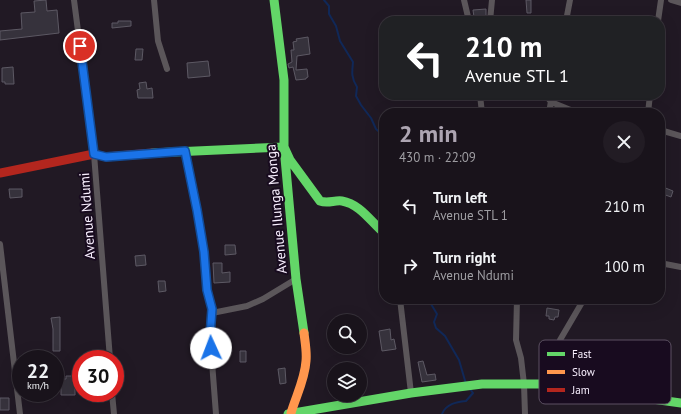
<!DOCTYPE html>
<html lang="en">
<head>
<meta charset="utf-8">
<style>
  :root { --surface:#19131b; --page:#221c24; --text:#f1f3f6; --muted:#9f9ea3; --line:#37323a; --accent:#ada5b2 }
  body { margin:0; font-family:"PT Sans",sans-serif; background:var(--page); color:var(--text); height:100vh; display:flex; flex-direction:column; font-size:15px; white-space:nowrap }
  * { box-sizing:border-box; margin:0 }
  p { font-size:13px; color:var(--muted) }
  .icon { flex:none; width:22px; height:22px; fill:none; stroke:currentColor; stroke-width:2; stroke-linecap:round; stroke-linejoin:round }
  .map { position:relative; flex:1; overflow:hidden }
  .drawer { position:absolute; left:379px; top:108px; width:286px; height:196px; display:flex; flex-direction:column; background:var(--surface); border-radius:16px; box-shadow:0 4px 16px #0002,0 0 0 1px var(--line) }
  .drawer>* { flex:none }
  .hud { position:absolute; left:379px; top:16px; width:286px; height:84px; border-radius:16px; box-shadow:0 4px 16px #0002,0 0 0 1px var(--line); background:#202124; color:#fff; overflow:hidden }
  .tools { position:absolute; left:327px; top:314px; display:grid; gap:8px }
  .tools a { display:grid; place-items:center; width:40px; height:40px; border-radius:50%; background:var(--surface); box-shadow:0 4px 16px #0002,0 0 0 1px var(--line); font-size:20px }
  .speed { position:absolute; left:12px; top:350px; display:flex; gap:8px; font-size:20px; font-weight:700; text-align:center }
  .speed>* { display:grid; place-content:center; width:52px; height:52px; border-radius:50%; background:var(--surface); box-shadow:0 4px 16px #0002,0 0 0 1px var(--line); line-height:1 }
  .speed small { font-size:10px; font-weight:400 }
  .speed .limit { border:6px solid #d22; background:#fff; color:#111 }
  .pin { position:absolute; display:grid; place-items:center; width:34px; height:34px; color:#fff; margin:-17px; border:2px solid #fff; border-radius:50%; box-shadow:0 1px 4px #0007 }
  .me { position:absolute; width:44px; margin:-22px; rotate:358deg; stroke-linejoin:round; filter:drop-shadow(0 0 3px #0008) }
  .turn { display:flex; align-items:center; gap:14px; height:84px; padding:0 20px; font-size:18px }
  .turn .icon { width:52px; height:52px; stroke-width:2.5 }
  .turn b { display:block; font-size:28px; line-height:34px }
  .round { display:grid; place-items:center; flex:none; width:42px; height:42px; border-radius:21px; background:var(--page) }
  .overview { display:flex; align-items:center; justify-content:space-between; height:68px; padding:0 20px }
  h1 { font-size:24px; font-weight:700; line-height:30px; color:var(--accent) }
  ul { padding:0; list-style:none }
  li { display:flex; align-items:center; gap:12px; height:60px; padding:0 20px }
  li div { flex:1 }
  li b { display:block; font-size:15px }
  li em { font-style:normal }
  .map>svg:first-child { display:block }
</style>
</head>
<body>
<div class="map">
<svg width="681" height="414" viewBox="0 0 681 414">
  <rect width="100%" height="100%" fill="#211924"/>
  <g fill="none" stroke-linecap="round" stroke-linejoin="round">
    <path stroke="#102858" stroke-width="2" d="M 324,0 L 329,6 L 329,14 L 336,26 L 340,41 L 353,62 C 352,72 351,78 357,87 L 356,96 L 361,105 L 371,118 L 376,129 L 384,136
      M 428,299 L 437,314 L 434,322 L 436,328 L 445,336 L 459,360 L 466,384
      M 442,414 C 446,404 456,402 466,401 L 473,393 L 470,389"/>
  </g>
  <path fill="#36323c" stroke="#5d5964" d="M 46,0 L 47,11 L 57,10 L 59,33 L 0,40 L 0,31 L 22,29 L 21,13 L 35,12 L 34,1 Z
    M 526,0 L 531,0 L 531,13 L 527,13 Z
    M 486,9 L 486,16 L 474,17 L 473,10 Z
    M 118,21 L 131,21 L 131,26 L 112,28 L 112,23 L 118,23 Z
    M 308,37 L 310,54 L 297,56 L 296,70 L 307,69 L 308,77 L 306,78 L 306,79 L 296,80 L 293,67 L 289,68 L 288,64 L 292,62 L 291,50 L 294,50 L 293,42 L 297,41 L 296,39 Z
    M 136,49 L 143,49 L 142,60 L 135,60 Z
    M 208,61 L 210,76 L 188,78 L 187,63 Z
    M 13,67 L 14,84 L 5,84 L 5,82 L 2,82 L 2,68 Z
    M 146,82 L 147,89 L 152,88 L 153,98 L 138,98 L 137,90 L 140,89 L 139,83 Z
    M 663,187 L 673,191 L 671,197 L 660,193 Z
    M 9,189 L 22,189 L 22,197 L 10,198 Z
    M 225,245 L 235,245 L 236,254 L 225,255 Z
    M 145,255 L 146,265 L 136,266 L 135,256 Z
    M 213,263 L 222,263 L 222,273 L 230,272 L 230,282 L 214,283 Z
    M 158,281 L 165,281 L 166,291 L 159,292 Z
    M 547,308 L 559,310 L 558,317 L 555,317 L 554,320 L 549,319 L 549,316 L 546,316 Z
    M 60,317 L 60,351 L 53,351 L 53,329 L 51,318 Z
    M 390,329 L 391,340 L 394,339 L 396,349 L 382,351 L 379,331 Z
    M 240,351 L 246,351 L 246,362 L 240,362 Z
    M 423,361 L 427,375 L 435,374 L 436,380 L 422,382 L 418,362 Z
    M 285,368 L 286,383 L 280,384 L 278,369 Z
    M 66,376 L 75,376 L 75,395 L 61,395 L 61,387 L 57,387 L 57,379 L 66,379 Z
    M 0,398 L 9,398 L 9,410 L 0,410 Z"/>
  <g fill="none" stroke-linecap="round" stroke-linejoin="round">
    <path stroke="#5b565a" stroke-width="6" d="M 74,0 L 94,154 L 110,359
      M 154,0 L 158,41 L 167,69
      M 464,0 L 469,21
      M 671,0 L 681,3
      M 490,21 L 492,0
      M 566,21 L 570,0
      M 658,21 L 661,0
      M 480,95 L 482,113
      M 535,95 L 547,97 L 551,102 L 578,113
      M 549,113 L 552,95
      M 648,113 L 650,95
      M 660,130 L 681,136
      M 185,151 L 197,210 L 204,252 L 207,291 L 212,309 L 210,336 L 216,414
      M 0,244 L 20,414
      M 660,263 L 681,267
      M 400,299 L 411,393
      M 517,299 L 516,340 L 521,358 L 524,384 L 525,414
      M 212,313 L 247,306 L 263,299 L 296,279
      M 545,384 L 549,378 L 560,340 L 584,299
      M 112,393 L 114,414"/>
    <path stroke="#63d668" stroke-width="9" d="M 274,0 L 284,80 L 284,147 L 296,279 L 304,333
      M 152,153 L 284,147 L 290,160 L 320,201 C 328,204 334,200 342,201 C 360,204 371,222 384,233
      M 288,414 L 411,393 L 482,384 L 545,384 L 681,403"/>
    <path stroke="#ff974d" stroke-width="9" d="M 291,413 C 296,396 305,379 306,361 C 307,352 305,342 304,333"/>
    <path stroke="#b3261e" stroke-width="9" d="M 0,173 L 94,154 L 106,157 L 152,153"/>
  </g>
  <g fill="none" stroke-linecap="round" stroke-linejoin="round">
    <defs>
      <path id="route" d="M 80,46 L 94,154 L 106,157 L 185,151 L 197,210 L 204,252 L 207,290 L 212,309 L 210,336 L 211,348"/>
    </defs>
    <use href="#route" stroke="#114b97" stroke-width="10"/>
    <use href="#route" stroke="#1a73e8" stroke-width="7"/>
  </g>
  <g text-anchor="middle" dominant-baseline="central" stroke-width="4" stroke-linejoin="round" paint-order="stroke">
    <g font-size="14" fill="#f9f0ff" stroke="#180b1f">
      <text transform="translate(276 209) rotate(-95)">Avenue Ilunga Monga</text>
      <text transform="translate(87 216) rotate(-94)">Avenue Ndumi</text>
    </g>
  </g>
  <rect x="539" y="340" width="132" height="64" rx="6" fill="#180b1f" stroke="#5c5062" stroke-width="1"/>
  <rect x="547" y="352" width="18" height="4" fill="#63d668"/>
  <rect x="547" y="370" width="18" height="4" fill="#ff974d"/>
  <rect x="547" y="388" width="18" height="4" fill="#b3261e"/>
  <g font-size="11" fill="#f9f0ff">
    <text x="572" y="358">Fast</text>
    <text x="572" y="376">Slow</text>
    <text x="572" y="394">Jam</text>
  </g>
</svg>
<div class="tools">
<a><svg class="icon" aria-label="search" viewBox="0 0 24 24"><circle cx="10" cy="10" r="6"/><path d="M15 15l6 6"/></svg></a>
<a><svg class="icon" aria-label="layers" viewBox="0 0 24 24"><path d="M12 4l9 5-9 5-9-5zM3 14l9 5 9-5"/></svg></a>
</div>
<div class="speed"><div>22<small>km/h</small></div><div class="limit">30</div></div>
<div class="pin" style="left:80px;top:46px;background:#d93025"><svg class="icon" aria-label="arrive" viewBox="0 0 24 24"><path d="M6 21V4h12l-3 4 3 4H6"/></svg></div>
<svg class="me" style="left:211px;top:348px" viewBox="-20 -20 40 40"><circle r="19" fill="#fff"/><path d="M0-13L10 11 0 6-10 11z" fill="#1a73e8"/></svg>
<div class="hud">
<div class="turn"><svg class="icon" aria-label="left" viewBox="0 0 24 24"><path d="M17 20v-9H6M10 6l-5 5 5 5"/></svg><div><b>210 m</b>Avenue STL 1</div></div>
</div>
<section class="drawer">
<div class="overview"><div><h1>2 min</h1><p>430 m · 22:09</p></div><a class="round"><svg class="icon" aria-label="close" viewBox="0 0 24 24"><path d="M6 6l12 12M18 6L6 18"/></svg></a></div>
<ul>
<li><svg class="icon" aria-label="left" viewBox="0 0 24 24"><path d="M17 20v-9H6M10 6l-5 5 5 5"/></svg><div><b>Turn left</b><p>Avenue STL 1</p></div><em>210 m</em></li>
<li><svg class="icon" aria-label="right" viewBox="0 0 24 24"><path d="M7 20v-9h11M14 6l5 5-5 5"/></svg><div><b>Turn right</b><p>Avenue Ndumi</p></div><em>100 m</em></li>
</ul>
</section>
</div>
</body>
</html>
